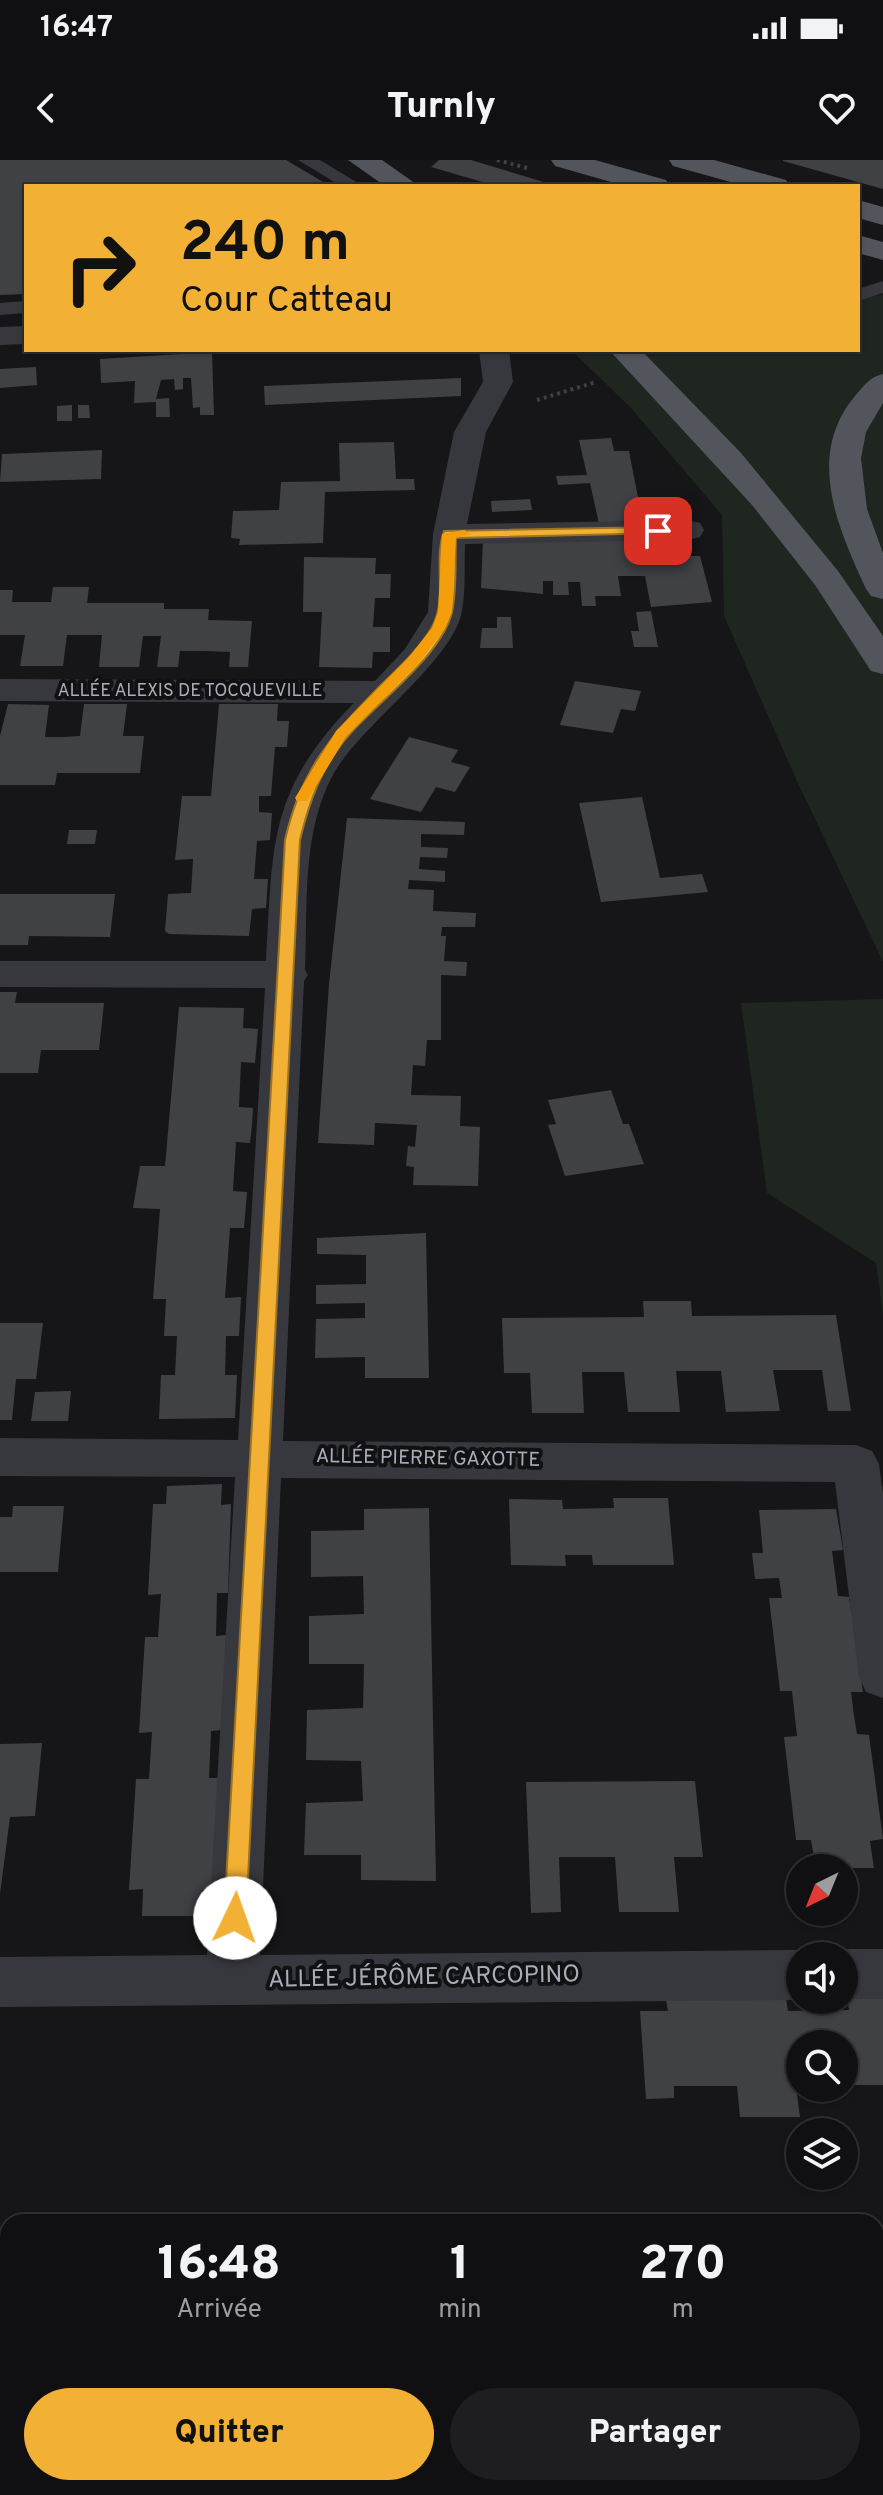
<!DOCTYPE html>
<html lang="fr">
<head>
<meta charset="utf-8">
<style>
  :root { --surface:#101012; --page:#1e1e20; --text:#f1f3f6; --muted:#9c9d9f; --line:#303032; --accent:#f2b134 }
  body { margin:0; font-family:Overpass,sans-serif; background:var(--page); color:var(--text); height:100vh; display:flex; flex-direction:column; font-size:30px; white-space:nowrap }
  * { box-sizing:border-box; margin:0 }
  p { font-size:26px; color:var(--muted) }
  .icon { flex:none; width:44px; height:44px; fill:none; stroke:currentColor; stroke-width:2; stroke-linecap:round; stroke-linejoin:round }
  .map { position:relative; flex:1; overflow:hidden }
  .panel { position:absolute; left:0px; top:2054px; width:884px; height:282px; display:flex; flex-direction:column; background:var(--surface); border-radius:24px 24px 0 0; box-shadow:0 2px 6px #0004,0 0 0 2px var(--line) }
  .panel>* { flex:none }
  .banner { position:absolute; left:24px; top:24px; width:836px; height:168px; border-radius:0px; box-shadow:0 2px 6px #0004,0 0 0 2px var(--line); background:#f2b134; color:#111; overflow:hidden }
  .needle { width:52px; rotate:223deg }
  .fabs { position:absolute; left:786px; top:1694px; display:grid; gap:16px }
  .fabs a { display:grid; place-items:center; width:72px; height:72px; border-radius:50%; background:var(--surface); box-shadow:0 2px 6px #0004,0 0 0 2px var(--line); font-size:40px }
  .pin { position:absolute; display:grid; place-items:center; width:68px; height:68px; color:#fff; margin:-34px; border-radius:16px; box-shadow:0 4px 12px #0006 }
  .me { position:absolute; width:88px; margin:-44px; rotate:3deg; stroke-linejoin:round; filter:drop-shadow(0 0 6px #0008) }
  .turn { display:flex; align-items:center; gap:28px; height:168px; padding:0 24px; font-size:36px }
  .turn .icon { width:104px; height:104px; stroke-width:2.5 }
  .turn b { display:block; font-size:56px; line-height:68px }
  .eta { display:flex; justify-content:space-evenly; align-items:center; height:136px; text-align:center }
  .eta b { font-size:48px; font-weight:800; line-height:56px }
  .primary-button { display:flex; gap:16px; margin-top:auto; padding:16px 24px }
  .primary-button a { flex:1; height:92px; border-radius:48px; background:var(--accent); color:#111; font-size:32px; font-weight:800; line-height:92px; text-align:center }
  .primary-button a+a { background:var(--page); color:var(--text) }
  .status { display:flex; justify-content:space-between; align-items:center; height:56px; padding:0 40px; background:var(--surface); direction:ltr }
  .status svg { height:22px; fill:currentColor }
  header { display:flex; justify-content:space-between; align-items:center; height:104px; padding:0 24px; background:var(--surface); font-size:36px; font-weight:800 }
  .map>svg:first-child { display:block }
</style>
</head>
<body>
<div class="status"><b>16:47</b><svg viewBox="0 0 49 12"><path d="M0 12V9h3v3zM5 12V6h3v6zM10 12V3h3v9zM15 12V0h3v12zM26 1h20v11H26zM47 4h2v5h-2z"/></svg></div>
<header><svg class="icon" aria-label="back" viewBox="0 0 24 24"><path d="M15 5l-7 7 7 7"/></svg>Turnly<svg class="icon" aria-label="heart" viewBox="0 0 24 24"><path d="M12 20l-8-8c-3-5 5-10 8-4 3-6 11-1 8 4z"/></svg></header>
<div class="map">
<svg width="883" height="2335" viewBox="0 0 883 2335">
  <rect width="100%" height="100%" fill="#161618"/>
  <path fill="#1e261f" d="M 883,135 L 883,802 L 796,619 L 724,456 L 722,355 L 631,248 L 571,190 L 858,190 L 858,136 Z
    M 883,839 L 883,1154 L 876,1103 L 767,1033 L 741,843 Z"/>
  <path fill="#404145" d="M 0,0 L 286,0 L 330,26 L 26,26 L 26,134 L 0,135 Z
    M 439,0 L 471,0 L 557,26 L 496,26 L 431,7 Z
    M 883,0 L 883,29 L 783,1 L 783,0 Z
    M 212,192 L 214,255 L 200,255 L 200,247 L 193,248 L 191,218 L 183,218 L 183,229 L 175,230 L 174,219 L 161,220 L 156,239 L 169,238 L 170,257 L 156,257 L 156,242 L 134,243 L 135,221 L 101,223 L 100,199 Z
    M 36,207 L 37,225 L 0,228 L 0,209 Z
    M 461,218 L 461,236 L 265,245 L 264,226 Z
    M 72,245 L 72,261 L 57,261 L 57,246 Z
    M 78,245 L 89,245 L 90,258 L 78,258 Z
    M 611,278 L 614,291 L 629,291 L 643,363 L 599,364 L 590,323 L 558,325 L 556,316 L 587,315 L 579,280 Z
    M 394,282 L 396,319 L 414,319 L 415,330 L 325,332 L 323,383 L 239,385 L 240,379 L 231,378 L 233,351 L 279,350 L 281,322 L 340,321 L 339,283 Z
    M 102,290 L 101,319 L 0,322 L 2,294 Z
    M 530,339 L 532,350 L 492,352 L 491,341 Z
    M 678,378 L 681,396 L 700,396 L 712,442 L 651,447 L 645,416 L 618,416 L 621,436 L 595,436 L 596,446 L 582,446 L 580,422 L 568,422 L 569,435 L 553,435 L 553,421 L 543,421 L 543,434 L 481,428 L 483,380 Z
    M 304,397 L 376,398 L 375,414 L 391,414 L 390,438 L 375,438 L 373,467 L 390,467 L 390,492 L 373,492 L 372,508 L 319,507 L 322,452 L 303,452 Z
    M 53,427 L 89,427 L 87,443 L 164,443 L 164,449 L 209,449 L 208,460 L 252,461 L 248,507 L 229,507 L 230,492 L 205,491 L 180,491 L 178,507 L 157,507 L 161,476 L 143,476 L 139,507 L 99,507 L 102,475 L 67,475 L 63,506 L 20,506 L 25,475 L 0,475 L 0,430 L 13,430 L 12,442 L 51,442 Z
    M 651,451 L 658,487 L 634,487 L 631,471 L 639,471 L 636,452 Z
    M 497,457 L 511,457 L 513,488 L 480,488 L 482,468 L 497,468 Z
    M 575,521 L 641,531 L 635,551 L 621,549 L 613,573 L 560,565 Z
    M 8,544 L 49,545 L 45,577 L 63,577 L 80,576 L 84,544 L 127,544 L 123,576 L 144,576 L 140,613 L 57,613 L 55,625 L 0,625 L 0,576 Z
    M 219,544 L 278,544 L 277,561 L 289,561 L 287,587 L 275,587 L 271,636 L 259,636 L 259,652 L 272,653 L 270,680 L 257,681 L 254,719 L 268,719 L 266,748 L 252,749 L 249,776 L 169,774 L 165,771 L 168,734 L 191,733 L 193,699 L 175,700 L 182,636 L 211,636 Z
    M 409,577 L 458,590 L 451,602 L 470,607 L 455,632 L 436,627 L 421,652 L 370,639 Z
    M 642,637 L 660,718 L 702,714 L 708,732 L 601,742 L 579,643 Z
    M 347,658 L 465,662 L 464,675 L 421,674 L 421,687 L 448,688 L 447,698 L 420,697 L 419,709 L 445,711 L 445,722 L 409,720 L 408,729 L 434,730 L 433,751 L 476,753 L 475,767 L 442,767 L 441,776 L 446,776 L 444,801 L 467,802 L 466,816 L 441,815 L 441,880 L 427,880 L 425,906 L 413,905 L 411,935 L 461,936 L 460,966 L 480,967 L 478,1026 L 413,1025 L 414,1007 L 406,1006 L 408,986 L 415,987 L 417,965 L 375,963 L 374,985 L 318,983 L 329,824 Z
    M 69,670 L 97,670 L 95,684 L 67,684 Z
    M 0,734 L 115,734 L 110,777 L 29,776 L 28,785 L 0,785 Z
    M 0,832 L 17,832 L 15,843 L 104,843 L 99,890 L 41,890 L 38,913 L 0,913 Z
    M 179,847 L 244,848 L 243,868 L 258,869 L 255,903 L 241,902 L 239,947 L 253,948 L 252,965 L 250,983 L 236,982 L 233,1031 L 247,1032 L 244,1068 L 230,1068 L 225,1138 L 241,1137 L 239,1176 L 226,1176 L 225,1215 L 237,1215 L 235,1258 L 159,1259 L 161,1215 L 175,1215 L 177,1176 L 164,1176 L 166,1139 L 153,1139 L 160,1049 L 133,1048 L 140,1006 L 165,1006 Z
    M 611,930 L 623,964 L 629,964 L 644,1004 L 565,1016 L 548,965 L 556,964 L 548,940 Z
    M 426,1073 L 429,1218 L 365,1218 L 365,1197 L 315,1198 L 316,1159 L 365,1158 L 365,1143 L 316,1144 L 316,1125 L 366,1124 L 366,1095 L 317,1094 L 317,1078 Z
    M 643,1141 L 691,1141 L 692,1156 L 836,1155 L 851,1251 L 828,1251 L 822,1210 L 773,1210 L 780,1251 L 726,1252 L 721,1211 L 676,1211 L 680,1252 L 628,1252 L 624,1212 L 582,1212 L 584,1253 L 532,1253 L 530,1213 L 504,1213 L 502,1158 L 644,1157 Z
    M 0,1163 L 43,1163 L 36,1219 L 16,1219 L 12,1260 L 0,1260 Z
    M 71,1231 L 68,1261 L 31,1261 L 35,1232 Z
    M 222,1324 L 221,1345 L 231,1344 L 228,1433 L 217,1433 L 216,1476 L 226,1475 L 223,1570 L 211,1571 L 209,1618 L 220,1618 L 215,1730 L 202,1730 L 201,1756 L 142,1756 L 143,1729 L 129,1730 L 136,1619 L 149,1619 L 152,1572 L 139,1573 L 145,1477 L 158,1477 L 161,1434 L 148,1435 L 153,1344 L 166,1344 L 167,1326 Z
    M 613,1338 L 668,1338 L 674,1405 L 593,1405 L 592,1395 L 565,1395 L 566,1406 L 511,1405 L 509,1339 L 562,1340 L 563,1349 L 614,1348 Z
    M 13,1346 L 64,1346 L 58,1412 L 0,1412 L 0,1357 L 12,1357 Z
    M 429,1348 L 436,1721 L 361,1720 L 361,1695 L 304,1695 L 306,1643 L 363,1641 L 361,1601 L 306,1600 L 307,1550 L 363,1548 L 364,1504 L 309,1504 L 309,1456 L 364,1454 L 363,1416 L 311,1417 L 311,1371 L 364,1370 L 364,1349 Z
    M 836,1349 L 843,1390 L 832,1391 L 838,1436 L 849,1437 L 863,1532 L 851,1532 L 854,1556 L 857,1574 L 869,1575 L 883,1679 L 870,1681 L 874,1708 L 816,1708 L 811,1680 L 796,1680 L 784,1577 L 797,1576 L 792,1531 L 780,1531 L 769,1438 L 782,1438 L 779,1418 L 755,1419 L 752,1393 L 763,1393 L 759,1350 Z
    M 42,1583 L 35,1656 L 10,1657 L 0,1734 L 0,1584 Z
    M 695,1621 L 703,1697 L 674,1697 L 679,1752 L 619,1752 L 615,1697 L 559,1697 L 561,1752 L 531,1753 L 526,1622 Z
    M 847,1837 L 883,1837 L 883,1925 L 844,1925 L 844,1884 L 800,1884 L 800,1927 L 796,1927 L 800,1957 L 740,1957 L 737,1926 L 674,1926 L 674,1938 L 646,1939 L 640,1851 L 668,1851 L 666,1840 L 786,1838 L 788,1851 L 849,1850 Z"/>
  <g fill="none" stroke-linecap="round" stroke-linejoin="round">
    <path stroke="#3d3f44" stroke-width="4" stroke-dasharray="3 4" stroke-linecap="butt" d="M 497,0 L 527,8
      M 537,240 L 596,222"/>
    <path fill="#37383d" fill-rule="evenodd" d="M 298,0 L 320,0 L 363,26 L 341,26 Z
      M 883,121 L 883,133 L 858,141 L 858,129 Z
      M 26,141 L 26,153 L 0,155 L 0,143 Z"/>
    <path fill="#37383d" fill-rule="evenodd" d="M 26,166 L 26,184 L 0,185 L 0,167 Z
      M 479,190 L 509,190 L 513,222 L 486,272 L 467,364 L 688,360 L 700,363 L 704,370 L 700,377 L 688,380 L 465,384 C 464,405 466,429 462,451 C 453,501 362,564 334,613 C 301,672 308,745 305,810 L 308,815 L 304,821 L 283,1281 L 856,1285 L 872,1291 L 879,1304 L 883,1334 L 883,1538 L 866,1532 L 859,1517 L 835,1322 L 281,1318 L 260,1795 L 800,1790 L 815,1796 L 800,1796 L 800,1840 L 0,1847 L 0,1797 L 207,1795 L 235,1317 L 0,1316 L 0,1278 L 238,1280 L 265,828 L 0,827 L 0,801 L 266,801 C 273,687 267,631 354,543 L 0,541 L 0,519 L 375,521 L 405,489 L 428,452 L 433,374 L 454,272 L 483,222 Z
      M 844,1789 L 883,1789 L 883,1839 L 844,1839 L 844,1796 L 826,1796 Z"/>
    <path fill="#53555c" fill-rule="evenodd" d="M 348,0 L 382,0 L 419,26 L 385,26 Z
      M 551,0 L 595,0 L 666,20 L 670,26 L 625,26 L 555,6 Z
      M 669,0 L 714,0 L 786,20 L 790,26 L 745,26 L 673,6 Z
      M 858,40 L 883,47 L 883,65 L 858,58 Z
      M 858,75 L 883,82 L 883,100 L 858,93 Z
      M 609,190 L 641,190 L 741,293 L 838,411 L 883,476 L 883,514 L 871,511 L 815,425 L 752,345 Z
      M 883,214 L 883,243 L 866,272 L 861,298 L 867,349 L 883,393 L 883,439 L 871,436 L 866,429 C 838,368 805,296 855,236 C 864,226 869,217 883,214 Z"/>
  </g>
  <path fill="#f2b134" stroke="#9d7322" stroke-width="2" d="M 658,367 L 665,371 L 663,373 L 456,378 C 455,402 457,429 452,452 C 442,495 378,542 349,575 C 322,605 309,642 300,680 L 246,1758 L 242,1765 L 235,1768 L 227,1765 L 224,1758 L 285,680 C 301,610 329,578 379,527 C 397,509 419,490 432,467 C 448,438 433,401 444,371 Z"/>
  <path fill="#f59e0b" d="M 464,370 L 471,374 L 456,378 L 452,452 L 445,469 L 418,504 L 346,577 L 307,641 L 297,641 L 295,638 L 336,571 L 408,498 L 432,468 L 438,452 L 442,374 Z"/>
  <g text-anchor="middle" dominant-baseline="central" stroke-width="8" stroke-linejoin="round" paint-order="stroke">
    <g font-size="18" fill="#a8adb8" stroke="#111113">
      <text x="190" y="531">ALLÉE ALEXIS DE TOCQUEVILLE</text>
    </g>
    <g font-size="20" fill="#a8adb8" stroke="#111113">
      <text transform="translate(428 1299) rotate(1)">ALLÉE PIERRE GAXOTTE</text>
    </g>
    <g font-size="24" fill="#a8adb8" stroke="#111113">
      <text transform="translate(424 1818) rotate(-1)">ALLÉE JÉRÔME CARCOPINO</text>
    </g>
  </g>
</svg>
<div class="fabs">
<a><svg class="needle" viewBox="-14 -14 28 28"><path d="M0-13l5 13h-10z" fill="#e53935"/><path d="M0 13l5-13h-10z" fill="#9c9d9f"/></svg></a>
<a><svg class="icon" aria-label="sound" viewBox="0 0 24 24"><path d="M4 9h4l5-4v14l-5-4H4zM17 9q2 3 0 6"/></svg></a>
<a><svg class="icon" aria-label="search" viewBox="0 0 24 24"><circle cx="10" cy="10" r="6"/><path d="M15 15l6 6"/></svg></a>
<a><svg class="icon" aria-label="layers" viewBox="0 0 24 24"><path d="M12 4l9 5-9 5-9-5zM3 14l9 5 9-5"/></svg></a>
</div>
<div class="pin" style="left:658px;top:371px;background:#d93025"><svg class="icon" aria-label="arrive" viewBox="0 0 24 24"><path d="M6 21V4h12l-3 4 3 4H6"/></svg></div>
<svg class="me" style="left:235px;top:1758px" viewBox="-20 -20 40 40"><circle r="19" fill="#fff"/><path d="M0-13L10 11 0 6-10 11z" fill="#f2b134"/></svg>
<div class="banner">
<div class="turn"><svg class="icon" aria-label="right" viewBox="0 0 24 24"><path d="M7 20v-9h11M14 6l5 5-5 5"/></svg><div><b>240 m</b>Cour Catteau</div></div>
</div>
<section class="panel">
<div class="eta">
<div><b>16:48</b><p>Arrivée</p></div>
<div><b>1</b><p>min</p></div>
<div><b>270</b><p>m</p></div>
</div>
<div class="primary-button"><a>Quitter</a><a>Partager</a></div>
</section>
</div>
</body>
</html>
